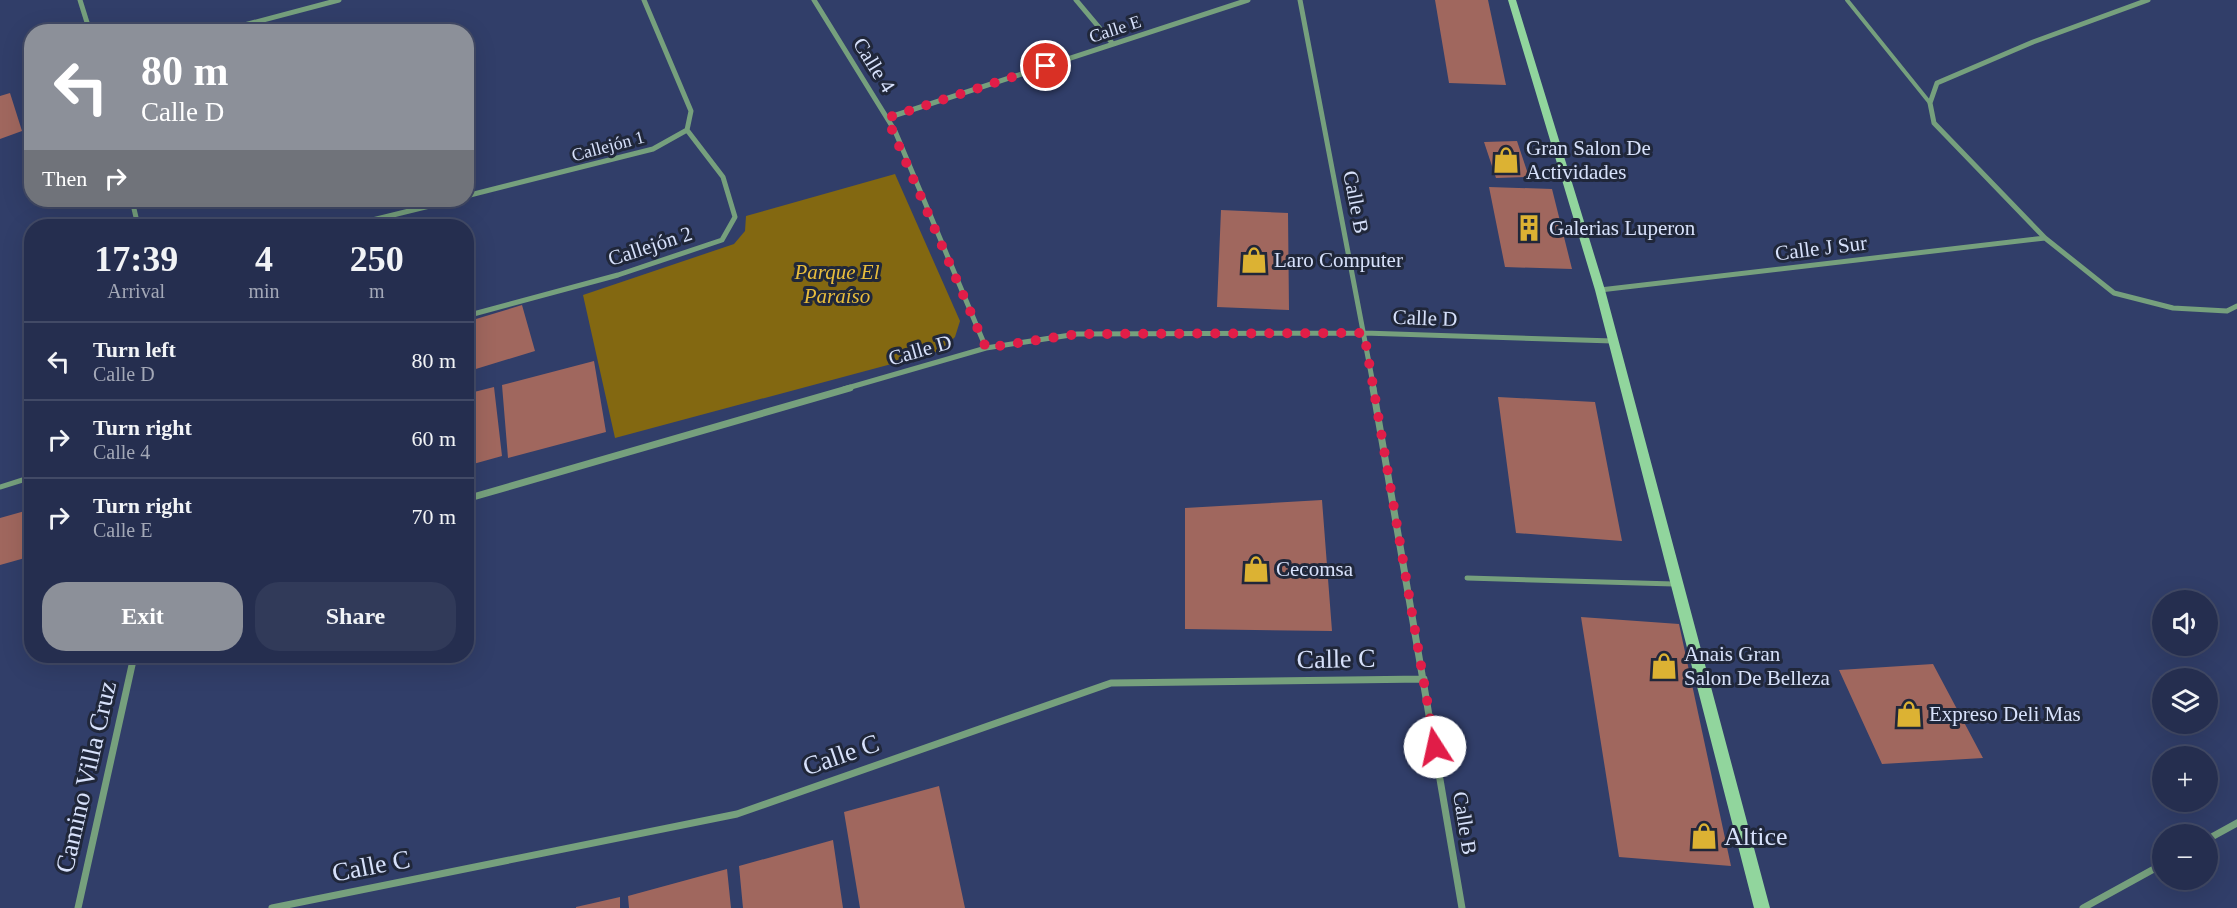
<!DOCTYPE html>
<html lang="en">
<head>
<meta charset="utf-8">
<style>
  :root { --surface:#252e4f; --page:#313a59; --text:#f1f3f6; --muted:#a3a8b7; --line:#424a66; --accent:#8c9099 }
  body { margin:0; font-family:Georgia,serif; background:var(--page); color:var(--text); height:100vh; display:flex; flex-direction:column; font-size:22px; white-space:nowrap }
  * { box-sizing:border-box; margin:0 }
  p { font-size:20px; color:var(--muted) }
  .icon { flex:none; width:33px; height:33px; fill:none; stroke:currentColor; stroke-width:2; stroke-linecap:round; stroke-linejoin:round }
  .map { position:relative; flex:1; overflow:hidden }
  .drawer { position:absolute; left:24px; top:219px; width:450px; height:444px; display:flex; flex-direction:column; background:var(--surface); border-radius:24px; box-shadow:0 6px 24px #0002,0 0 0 2px var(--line) }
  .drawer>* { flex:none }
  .hud { position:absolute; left:24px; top:24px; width:450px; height:183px; border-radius:24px; box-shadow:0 6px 24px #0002,0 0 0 2px var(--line); background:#8c9099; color:#fff; overflow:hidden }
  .tools { position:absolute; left:2152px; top:590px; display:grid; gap:12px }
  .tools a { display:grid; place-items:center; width:66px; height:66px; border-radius:50%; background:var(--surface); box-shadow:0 6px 24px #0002,0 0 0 2px var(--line); font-size:30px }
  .pin { position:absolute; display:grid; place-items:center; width:51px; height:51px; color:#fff; margin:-26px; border:3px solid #fff; border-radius:50%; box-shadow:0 2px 6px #0007 }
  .me { position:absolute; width:66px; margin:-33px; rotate:350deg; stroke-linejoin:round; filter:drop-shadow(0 0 4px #0008) }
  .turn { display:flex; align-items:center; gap:21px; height:126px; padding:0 18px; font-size:27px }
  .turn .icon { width:78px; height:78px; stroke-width:2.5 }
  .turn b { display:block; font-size:42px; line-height:51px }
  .then { display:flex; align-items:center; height:57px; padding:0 18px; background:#0003; gap:12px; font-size:22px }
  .eta { display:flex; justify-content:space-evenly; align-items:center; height:102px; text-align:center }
  .eta b { font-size:36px; font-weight:700; line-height:42px }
  .button { display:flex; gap:12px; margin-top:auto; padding:12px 18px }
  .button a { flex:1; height:69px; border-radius:24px; background:var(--accent); color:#fff; font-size:24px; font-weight:700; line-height:69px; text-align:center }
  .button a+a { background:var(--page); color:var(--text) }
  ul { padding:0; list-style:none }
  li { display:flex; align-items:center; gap:18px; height:78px; padding:0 18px; border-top:2px solid var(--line) }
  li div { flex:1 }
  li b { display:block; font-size:22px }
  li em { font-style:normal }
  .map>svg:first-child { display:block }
</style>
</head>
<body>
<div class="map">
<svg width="2237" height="908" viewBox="0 0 2237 908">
  <rect width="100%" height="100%" fill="#313e69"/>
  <path fill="#836811" d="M 895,174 L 960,321 L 955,337 L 940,351 L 615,438 L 583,295 L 734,244 L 745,231 L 746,216 Z"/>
  <path fill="#a0675e" d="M 1435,0 L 1488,0 L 1506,85 L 1449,83 Z
    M 10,93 L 22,131 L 0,139 L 0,96 Z
    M 1517,141 L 1529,177 L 1496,178 L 1484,142 Z
    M 1489,187 L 1552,189 L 1572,269 L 1505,267 Z
    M 1221,210 L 1288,213 L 1289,310 L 1217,307 Z
    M 522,305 L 535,351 L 466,372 L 466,322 Z
    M 594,361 L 606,432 L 508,458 L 502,385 Z
    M 494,387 L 502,456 L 466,466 L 466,394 Z
    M 1498,397 L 1595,402 L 1622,541 L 1516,533 Z
    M 1322,500 L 1332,631 L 1185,629 L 1185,508 Z
    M 32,509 L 32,556 L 0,565 L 0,518 Z
    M 1581,617 L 1679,624 L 1731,866 L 1619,857 Z
    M 1933,664 L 1983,758 L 1882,764 L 1839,670 Z
    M 939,786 L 965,908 L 860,908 L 844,812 Z
    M 833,840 L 843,908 L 743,908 L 739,866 Z
    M 727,869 L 731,908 L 629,908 L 628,896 Z
    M 620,897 L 620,908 L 576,908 L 576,907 Z"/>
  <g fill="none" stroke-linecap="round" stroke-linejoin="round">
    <path stroke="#76a07d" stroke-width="4" d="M 1847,0 L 1930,103"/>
    <path stroke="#76a07d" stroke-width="5" d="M 0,487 L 32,477
      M 1467,578 L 1674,584"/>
    <path stroke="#76a07d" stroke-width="5" d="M 80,0 L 90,32
      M 814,0 L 895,131 L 986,348
      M 1076,0 L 1113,44
      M 1300,0 L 1374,389
      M 2148,0 L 2033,42 L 1937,83 L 1930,103 L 1934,123 L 2045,238 L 2114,293 L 2173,308 L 2227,311 L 2237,306
      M 218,32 L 339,0
      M 887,118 L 1248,0
      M 466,196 L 653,149 L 687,130 L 691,111 L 644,0
      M 132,200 L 138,226
      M 348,226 L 454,200
      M 1600,290 L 2045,238
      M 466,316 L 618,275 L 722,240 L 735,217 L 723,177 L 687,130
      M 844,389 L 986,348 L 1077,334 L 1364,333 L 1613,341"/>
    <path stroke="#76a07d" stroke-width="7" d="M 1373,388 L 1462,908
      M 466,499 L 850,388
      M 2208,839 L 2237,823
      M 78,908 L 134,656
      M 272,908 L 737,814 L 1111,683 L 1424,679
      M 2083,908 L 2163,864"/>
    <path fill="#91d59d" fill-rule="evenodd" d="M 1508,0 L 1516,0 L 1605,290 L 1770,908 L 1754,908 L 1595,290 Z"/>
  </g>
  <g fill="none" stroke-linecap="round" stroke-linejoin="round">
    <path stroke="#e11d48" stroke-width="10" stroke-dasharray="0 18" d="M 1046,66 L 887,118 L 986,348 L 1077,334 L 1364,333 L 1435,747"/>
  </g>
  <defs>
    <symbol id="shop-bare" viewBox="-9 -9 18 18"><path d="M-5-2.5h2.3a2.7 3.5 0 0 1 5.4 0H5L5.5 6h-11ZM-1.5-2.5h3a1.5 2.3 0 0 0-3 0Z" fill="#dcb233" stroke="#20273a" stroke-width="2.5" paint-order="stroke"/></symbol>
    <symbol id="building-bare" viewBox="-9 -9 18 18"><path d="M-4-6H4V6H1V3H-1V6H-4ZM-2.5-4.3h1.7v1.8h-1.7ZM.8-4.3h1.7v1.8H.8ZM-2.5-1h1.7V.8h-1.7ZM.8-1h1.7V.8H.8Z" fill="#dcb233" stroke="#20273a" stroke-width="2.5" paint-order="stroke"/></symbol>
  </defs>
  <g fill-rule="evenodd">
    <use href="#shop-bare" x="1487" y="141" width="38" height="38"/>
    <use href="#building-bare" x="1510" y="209" width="38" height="38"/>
    <use href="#shop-bare" x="1235" y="241" width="38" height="38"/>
    <use href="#shop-bare" x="1237" y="550" width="38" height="38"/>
    <use href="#shop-bare" x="1645" y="647" width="38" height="38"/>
    <use href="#shop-bare" x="1890" y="695" width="38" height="38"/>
    <use href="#shop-bare" x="1685" y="817" width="38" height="38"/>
  </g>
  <g text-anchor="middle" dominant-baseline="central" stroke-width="6" stroke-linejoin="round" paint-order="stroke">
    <g font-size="18" fill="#d7e1fb" stroke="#20273a">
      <text transform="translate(1115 29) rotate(-18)">Calle E</text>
      <text transform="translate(608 146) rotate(-15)">Callejón 1</text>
    </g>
    <g font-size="21" fill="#d7e1fb" stroke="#20273a">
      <text transform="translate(874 65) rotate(58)">Calle 4</text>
      <text transform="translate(1356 202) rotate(79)">Calle B</text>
      <text transform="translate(650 246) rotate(-18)">Callejón 2</text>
      <text transform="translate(1821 248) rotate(-7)">Calle J Sur</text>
      <text transform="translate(1425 318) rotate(2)">Calle D</text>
      <text transform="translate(920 350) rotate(-16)">Calle D</text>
      <text transform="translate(1465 823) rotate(81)">Calle B</text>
    </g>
    <g font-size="21" fill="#d7e1fb" stroke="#20273a" text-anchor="start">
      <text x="1526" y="148">Gran Salon De<tspan x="1526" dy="24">Actividades</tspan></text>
      <text x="1549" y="228">Galerias Luperon</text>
      <text x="1274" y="260">Laro Computer</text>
      <text x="1276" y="569">Cecomsa</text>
      <text x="1684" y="654">Anais Gran<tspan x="1684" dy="24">Salon De Belleza</tspan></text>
      <text x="1929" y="714">Expreso Deli Mas</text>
    </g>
    <g font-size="21" font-style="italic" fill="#e8bd3d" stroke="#20273a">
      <text x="837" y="272">Parque El<tspan x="837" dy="24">Paraíso</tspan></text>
    </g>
    <g font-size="26" fill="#d7e1fb" stroke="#20273a">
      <text transform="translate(1336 659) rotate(-1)">Calle C</text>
      <text transform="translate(841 755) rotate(-19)">Calle C</text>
      <text transform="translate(86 777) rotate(-77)">Camino Villa Cruz</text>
      <text transform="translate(371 866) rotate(-11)">Calle C</text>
    </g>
    <g font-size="26" fill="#d7e1fb" stroke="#20273a" text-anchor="start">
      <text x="1724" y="836">Altice</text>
    </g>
  </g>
</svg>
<div class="tools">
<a><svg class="icon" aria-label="sound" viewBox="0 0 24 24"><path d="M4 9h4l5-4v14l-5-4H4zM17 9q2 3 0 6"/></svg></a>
<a><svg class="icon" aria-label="layers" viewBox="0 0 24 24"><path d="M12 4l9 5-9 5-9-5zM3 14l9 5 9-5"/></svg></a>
<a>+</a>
<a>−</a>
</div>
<div class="pin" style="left:1046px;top:66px;background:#d93025"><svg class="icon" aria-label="arrive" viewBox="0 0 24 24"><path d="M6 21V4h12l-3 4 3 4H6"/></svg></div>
<svg class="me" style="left:1435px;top:747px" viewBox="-20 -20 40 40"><circle r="19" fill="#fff"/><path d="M0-13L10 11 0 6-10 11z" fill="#e11d48"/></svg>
<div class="hud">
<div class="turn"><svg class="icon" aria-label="left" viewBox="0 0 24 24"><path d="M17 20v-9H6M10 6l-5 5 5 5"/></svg><div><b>80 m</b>Calle D</div></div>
<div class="then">Then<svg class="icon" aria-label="right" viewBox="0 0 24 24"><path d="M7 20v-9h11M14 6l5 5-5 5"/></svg></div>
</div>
<section class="drawer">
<div class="eta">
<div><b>17:39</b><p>Arrival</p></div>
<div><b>4</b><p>min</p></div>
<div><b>250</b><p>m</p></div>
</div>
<ul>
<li><svg class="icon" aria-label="left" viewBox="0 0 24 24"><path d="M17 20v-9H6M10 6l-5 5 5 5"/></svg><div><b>Turn left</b><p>Calle D</p></div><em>80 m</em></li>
<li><svg class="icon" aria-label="right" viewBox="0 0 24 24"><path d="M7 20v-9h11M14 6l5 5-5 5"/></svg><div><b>Turn right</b><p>Calle 4</p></div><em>60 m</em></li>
<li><svg class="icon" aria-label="right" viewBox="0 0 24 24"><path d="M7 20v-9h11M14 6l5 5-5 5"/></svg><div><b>Turn right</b><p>Calle E</p></div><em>70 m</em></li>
</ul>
<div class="button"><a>Exit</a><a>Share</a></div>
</section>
</div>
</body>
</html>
